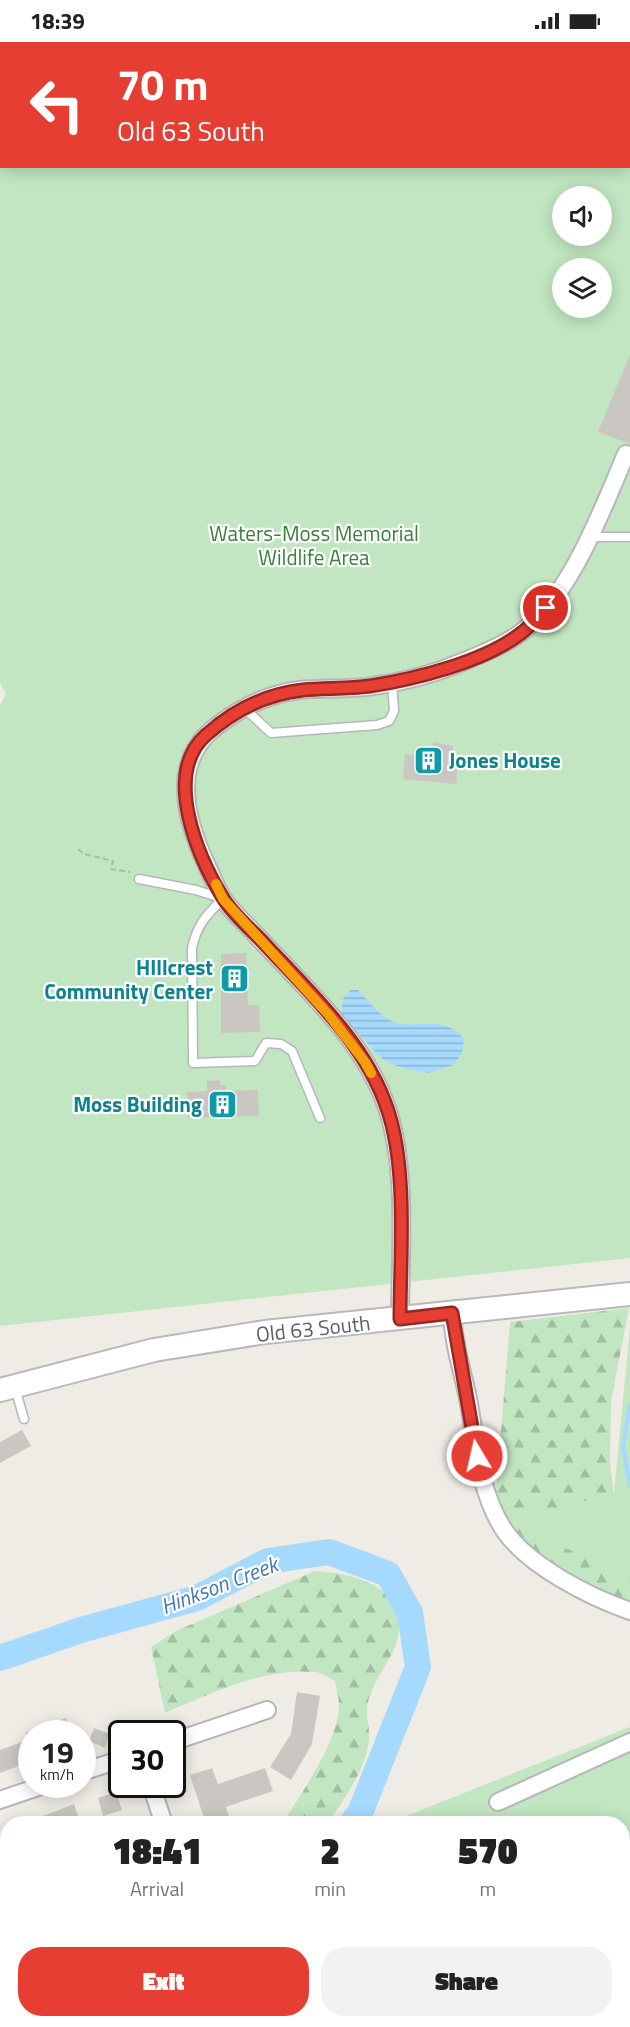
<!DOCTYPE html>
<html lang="en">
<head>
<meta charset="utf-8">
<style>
  :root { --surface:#fff; --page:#f2f2f2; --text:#222; --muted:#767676; --accent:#e73e33 }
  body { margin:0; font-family:"Titillium Web",sans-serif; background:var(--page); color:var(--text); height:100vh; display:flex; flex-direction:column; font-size:22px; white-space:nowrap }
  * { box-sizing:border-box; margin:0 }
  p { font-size:20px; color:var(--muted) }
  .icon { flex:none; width:33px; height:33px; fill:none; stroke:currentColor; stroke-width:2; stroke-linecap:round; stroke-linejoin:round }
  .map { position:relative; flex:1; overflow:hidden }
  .panel { position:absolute; left:0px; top:1774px; width:630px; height:212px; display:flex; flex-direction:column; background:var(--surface); border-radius:24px 24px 0 0; box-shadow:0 3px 15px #0003 }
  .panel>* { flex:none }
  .guide { position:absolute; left:0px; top:0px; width:630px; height:126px; box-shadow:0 3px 15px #0003; background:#e73e33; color:#fff; overflow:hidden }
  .fabs { position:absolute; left:552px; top:144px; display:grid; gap:12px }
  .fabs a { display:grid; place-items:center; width:60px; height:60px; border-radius:50%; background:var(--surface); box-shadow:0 3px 15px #0003; font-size:30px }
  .speed { position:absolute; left:18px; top:1678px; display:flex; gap:12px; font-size:30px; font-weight:700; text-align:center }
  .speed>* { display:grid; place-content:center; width:78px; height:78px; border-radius:50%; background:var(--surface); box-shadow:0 3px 15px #0003; line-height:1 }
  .speed small { font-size:15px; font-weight:400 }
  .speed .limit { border:3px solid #111; border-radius:9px; background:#fff; color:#111 }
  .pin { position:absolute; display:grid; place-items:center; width:51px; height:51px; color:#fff; margin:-26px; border:3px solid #fff; border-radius:50%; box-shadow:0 2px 6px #0007 }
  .me { position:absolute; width:66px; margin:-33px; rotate:351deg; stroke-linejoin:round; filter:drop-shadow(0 0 4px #0008) }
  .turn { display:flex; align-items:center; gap:21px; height:126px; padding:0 18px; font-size:27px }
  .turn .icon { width:78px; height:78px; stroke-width:2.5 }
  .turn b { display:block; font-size:42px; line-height:51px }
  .eta { display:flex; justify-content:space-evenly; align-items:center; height:102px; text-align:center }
  .eta b { font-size:36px; font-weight:800; line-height:42px }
  .button { display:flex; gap:12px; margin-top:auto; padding:12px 18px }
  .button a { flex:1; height:69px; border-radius:24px; background:var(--accent); color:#fff; font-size:24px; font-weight:800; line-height:69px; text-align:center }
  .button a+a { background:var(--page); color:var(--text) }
  .status { display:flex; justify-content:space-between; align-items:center; height:42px; padding:0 30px; background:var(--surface); direction:ltr }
  .status svg { height:16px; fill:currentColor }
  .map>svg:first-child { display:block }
</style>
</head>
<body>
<div class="status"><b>18:39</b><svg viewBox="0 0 49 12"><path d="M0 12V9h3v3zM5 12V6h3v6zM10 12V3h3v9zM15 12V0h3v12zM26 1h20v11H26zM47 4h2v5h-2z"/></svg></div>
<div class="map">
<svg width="630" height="1985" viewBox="0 0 630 1985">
  <defs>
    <pattern id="forest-firs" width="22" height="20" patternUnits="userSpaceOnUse" patternTransform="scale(1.5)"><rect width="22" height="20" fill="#c2e6c1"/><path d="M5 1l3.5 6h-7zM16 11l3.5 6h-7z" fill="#a1bea0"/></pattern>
    <pattern id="water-rules" width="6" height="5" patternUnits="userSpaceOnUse" patternTransform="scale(1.5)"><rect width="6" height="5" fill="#a6d9fe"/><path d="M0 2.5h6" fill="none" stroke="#8ab3d1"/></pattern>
  </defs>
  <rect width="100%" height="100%" fill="#efece5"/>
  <path fill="url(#forest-firs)" d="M 629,1266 L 611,1359 L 610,1420 L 616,1473 L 630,1477 L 630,1562 L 584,1546 L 509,1492 L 495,1462 L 510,1280 Z
    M 315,1529 C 361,1532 417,1549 394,1607 C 386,1625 370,1644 367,1665 C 366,1675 370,1686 369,1697 C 367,1726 343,1759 327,1782 L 282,1782 C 302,1750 338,1701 339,1663 C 339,1655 336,1646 335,1639 C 329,1636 321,1630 314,1630 C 266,1625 209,1652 165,1671 L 151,1605 L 176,1589 Z
    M 10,1978 L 104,1979 L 93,1985 L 0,1985 L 0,1981 Z"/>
  <path fill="#c2e6c1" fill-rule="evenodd" d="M 0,0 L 630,0 L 630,1216 L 0,1284 L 0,663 L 6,652 L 0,641 ZM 2,2 L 628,2 L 628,124 L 2,124 ZM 562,154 L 602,154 L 602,194 L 562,194 ZM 562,226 L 602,226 L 602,266 L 562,266 Z
    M 630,1286 L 630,1535 L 507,1480 L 614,1451 Z
    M 630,1685 L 630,1985 L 42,1985 L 53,1978 L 622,1978 L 622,1782 L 386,1782 Z"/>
  <path fill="url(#water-rules)" d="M 350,948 L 358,948 C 367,957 378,972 389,978 C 417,991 441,969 464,997 L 462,1011 L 453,1023 L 429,1031 L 407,1027 L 388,1021 L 377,1012 L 341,972 L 343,957 Z"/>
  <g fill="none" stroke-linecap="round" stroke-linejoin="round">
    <path stroke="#a6d9fe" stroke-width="4.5" d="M 630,1363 L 623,1405 L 630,1443"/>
    <path stroke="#a6d9fe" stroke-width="26" d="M 0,1616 L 81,1588 L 197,1556 L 268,1519 L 329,1510 L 388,1532 L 410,1571 L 418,1625 L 360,1771 L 351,1782
      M 112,1985 L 124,1978"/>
  </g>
  <path fill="#cac7c2" d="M 630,312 L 630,402 L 598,390 Z
    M 433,700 L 453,704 L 451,721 L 458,722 L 456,742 L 403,737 L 405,712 L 432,715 Z
    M 246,911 L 248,963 L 259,963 L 260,990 L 221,991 L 221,912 Z
    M 220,1038 L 220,1043 L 226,1043 L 226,1049 L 258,1048 L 259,1074 L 188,1076 L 187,1050 L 207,1049 L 207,1039 Z
    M 22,1388 L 31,1404 L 0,1421 L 0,1400 Z
    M 297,1650 L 320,1654 L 312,1702 L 291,1738 L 270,1725 L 291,1692 Z
    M 66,1676 L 72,1692 L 25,1692 L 25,1691 Z
    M 94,1686 L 110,1692 L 105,1706 L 89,1699 Z
    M 22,1700 L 29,1720 L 0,1731 L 0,1708 Z
    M 212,1726 L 218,1742 L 265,1726 L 273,1749 L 226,1765 L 231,1782 L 206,1782 L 190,1733 Z
    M 116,1750 L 122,1768 L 103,1774 L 98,1756 Z
    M 74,1762 L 78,1774 L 69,1778 L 70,1782 L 23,1782 Z"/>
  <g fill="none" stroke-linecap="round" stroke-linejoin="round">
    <defs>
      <path id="lane" d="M 590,495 L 630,495
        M 244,666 L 271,691 L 377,683 L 389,679 L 394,669 L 392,640
        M 139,837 L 196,848 L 223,857 C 206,873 197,883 192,906 L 193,1021 L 255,1019 L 266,1001 L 281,1002 L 292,1009 L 320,1076
        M 15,1346 L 24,1377"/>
      <path id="street" d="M 452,1271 C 453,1300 462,1328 468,1356 C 476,1400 479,1450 504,1488 C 528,1524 590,1555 630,1569
        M 400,1277 C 400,1211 408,1129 387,1066 C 365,999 304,945 257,894 C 246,882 233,871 224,858 C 217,849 213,836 208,826 C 187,782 169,723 213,687 C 238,667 267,652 299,648 C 321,646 344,647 366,645 C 399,641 434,632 465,619 C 483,611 503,604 519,592 C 570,556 602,468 626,412
        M 172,1700 L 267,1668
        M 82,1730 L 122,1717
        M 151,1743 L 164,1782
        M 0,1758 L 44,1743
        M 498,1760 L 630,1700"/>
      <path id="secondary" d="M 0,1348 L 154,1308 L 265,1290 L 630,1252"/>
    </defs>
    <use href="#lane" stroke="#b5b7bb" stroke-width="11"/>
    <use href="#street" stroke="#b5b7bb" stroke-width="20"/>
    <use href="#secondary" stroke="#b6b9be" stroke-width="26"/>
    <path stroke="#9bc6a6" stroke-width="2" stroke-dasharray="6 3" stroke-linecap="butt" d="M 589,0 L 590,2
      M 628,69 L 630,72
      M 78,807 L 84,812 L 113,819 L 111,827 L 130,830
      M 622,1797 L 630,1794
      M 622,1884 L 630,1880
      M 278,1985 L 289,1978"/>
    <use href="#lane" stroke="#fff" stroke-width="8"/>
    <use href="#street" stroke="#fff" stroke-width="16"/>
    <use href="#secondary" stroke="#fff" stroke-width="22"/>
  </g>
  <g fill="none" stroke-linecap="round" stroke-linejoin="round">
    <defs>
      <path id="route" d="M 477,1414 L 452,1271 L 400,1277 C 400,1213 408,1126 387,1066 C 365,1000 307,948 261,898 C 248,885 232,871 223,856 C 198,815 162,732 206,693 C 233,669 266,652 303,648 C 325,646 348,647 370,644 C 416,637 483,620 520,592 C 530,585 538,575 546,566"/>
    </defs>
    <use href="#route" stroke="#962821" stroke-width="15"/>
    <use href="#route" stroke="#e73e33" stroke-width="10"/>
    <path stroke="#f59e0b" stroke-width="10" d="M 216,842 L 223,857 L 328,972 L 365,1020 L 371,1031"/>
  </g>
  <defs>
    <symbol id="building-square" viewBox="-11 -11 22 22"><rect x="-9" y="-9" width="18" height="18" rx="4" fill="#0f9aa8" stroke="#fff"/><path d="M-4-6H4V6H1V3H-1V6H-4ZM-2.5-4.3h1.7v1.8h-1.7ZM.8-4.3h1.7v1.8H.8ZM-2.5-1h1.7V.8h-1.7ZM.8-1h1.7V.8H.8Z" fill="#fff"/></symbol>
  </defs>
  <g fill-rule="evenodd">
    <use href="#building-square" x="412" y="702" width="33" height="33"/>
    <use href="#building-square" x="218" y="920" width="33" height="33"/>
    <use href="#building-square" x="206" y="1046" width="33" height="33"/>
  </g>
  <g text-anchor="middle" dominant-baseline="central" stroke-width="4.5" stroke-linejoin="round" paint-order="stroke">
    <g font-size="21" fill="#368338" stroke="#fff">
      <text x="314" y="491">Waters-Moss Memorial<tspan x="314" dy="24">Wildlife Area</tspan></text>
    </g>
    <g font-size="21" font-weight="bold" fill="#0d838f" stroke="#fff" text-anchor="end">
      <text x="449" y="718" text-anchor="start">Jones House</text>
      <text x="213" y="925">HIllcrest<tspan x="213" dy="24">Community Center</tspan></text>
      <text x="202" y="1062">Moss Building</text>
    </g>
    <g font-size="21" fill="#5c6065" stroke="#fff">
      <text transform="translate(313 1286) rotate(-6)">Old 63 South</text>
    </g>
    <g font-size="22" font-style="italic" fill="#4279b0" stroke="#fff">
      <text transform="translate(219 1543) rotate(-21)">Hinkson Creek</text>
    </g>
  </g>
</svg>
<div class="fabs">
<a><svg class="icon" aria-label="sound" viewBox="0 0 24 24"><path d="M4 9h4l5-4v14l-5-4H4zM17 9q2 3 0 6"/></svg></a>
<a><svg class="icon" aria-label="layers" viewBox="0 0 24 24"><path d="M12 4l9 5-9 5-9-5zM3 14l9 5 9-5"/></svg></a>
</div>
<div class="speed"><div>19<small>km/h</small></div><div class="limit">30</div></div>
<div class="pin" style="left:546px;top:566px;background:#d93025"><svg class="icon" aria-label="arrive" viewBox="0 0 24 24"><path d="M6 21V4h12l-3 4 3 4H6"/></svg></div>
<svg class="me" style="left:477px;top:1414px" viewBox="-20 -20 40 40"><circle r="17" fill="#e73e33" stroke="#fff" stroke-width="3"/><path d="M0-11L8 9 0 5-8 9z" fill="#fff"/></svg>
<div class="guide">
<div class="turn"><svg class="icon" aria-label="left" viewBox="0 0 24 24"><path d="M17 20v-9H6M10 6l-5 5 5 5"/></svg><div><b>70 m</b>Old 63 South</div></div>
</div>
<section class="panel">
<div class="eta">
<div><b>18:41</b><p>Arrival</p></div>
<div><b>2</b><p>min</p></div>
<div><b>570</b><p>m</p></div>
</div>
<div class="button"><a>Exit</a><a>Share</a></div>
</section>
</div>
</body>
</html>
